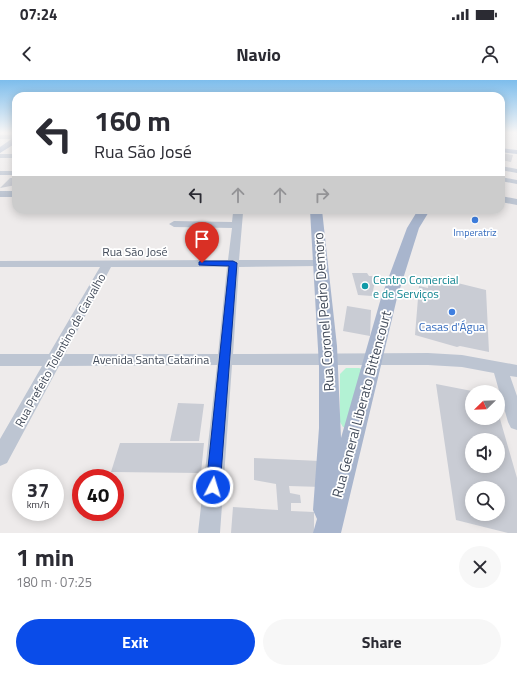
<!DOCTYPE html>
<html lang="en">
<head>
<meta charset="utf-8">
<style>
  :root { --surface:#fff; --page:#f7f7f7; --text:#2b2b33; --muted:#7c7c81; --accent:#0a4ce9 }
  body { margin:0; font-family:"Titillium Web",sans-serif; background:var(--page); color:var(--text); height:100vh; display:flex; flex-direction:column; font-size:15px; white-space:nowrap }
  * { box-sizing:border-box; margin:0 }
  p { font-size:13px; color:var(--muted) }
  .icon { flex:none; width:22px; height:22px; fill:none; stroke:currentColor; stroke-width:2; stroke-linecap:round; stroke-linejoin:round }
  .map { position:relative; height:453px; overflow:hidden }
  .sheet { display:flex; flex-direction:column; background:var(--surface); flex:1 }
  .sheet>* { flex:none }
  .hud { position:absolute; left:12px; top:12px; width:493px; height:122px; border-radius:12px; box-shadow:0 2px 10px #0003; background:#fff; color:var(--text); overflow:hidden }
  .needle { width:26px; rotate:247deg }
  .fabs { position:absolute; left:465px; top:305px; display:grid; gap:8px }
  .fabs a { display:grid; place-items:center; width:40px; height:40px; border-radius:50%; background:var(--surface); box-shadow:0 2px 10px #0003; font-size:20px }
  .speed { position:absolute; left:12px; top:389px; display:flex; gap:8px; font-size:20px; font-weight:700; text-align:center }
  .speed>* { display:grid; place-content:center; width:52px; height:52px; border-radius:50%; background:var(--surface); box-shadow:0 2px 10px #0003; line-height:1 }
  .speed small { font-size:10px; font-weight:400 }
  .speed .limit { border:6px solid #d22; background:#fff; color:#111 }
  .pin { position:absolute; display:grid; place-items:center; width:34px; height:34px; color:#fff; margin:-41px -17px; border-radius:50% 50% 50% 0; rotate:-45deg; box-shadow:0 0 4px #0007 }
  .pin .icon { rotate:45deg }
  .me { position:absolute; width:44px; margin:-22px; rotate:5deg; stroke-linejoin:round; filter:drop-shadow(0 0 3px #0008) }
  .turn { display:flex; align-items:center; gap:14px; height:84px; padding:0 16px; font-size:18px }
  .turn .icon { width:52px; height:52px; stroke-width:2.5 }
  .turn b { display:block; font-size:28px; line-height:34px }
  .lanes { display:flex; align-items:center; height:38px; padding:0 16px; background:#0003; justify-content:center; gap:20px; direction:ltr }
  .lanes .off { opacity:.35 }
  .round { display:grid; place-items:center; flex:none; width:42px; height:42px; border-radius:21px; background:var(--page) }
  .summary { display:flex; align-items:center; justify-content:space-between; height:68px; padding:0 16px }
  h1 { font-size:24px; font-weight:700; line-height:30px }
  .button { display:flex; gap:8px; margin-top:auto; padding:8px 16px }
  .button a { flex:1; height:46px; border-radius:24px; background:var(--accent); color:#fff; font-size:16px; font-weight:700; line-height:46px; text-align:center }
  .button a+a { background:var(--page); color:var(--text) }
  .status { display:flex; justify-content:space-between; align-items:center; height:28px; padding:0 20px; background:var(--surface); direction:ltr }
  .status svg { height:11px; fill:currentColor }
  header { display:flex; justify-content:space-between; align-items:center; height:52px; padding:0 16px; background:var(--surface); font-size:18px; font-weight:700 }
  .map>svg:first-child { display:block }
</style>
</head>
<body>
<div class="status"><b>07:24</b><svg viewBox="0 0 49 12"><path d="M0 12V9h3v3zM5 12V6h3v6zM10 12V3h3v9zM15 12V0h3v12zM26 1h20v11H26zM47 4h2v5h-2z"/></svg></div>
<header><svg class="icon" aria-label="back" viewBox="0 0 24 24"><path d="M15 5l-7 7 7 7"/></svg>Navio<svg class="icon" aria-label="person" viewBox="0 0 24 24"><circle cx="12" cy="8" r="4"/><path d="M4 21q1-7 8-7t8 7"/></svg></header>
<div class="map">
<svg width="517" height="453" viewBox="0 0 517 453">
  <rect width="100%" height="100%" fill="#eeebeb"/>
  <path fill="#b3f2d4" d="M 346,288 L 359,288 L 364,290 L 349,349 L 343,347 L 340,342 L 340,294 Z"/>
  <path fill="#c9ccd4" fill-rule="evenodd" d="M 501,73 L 513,75 L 511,82 L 501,80 Z
    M 10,98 L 16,98 L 16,105 L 0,108 Z
    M 352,193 L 367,193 L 369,196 L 376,196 L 372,216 L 358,215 Z
    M 429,196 L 486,210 L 489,272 L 460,266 L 457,267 L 415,255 L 419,206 L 428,208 Z
    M 347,226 L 371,230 L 370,256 L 343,251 Z
    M 436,304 L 472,311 L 472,338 L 498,338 L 498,332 L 517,398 L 517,453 L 508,453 L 456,440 ZM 472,360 L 498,360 L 498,386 L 472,386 ZM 472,408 L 498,408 L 498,434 L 472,434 Z
    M 178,323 L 204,324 L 199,361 L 170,361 Z
    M 120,363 L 204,363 L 201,393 L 111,392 Z
    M 254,378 L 320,381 L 322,407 L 289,406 L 290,413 L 300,415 L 301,423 L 291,423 L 291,431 L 314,432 L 314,453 L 231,453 L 233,427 L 278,430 L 276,404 L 254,400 Z"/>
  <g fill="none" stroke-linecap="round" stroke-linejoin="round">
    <path fill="#bdc5d2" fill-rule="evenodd" d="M 0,55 L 16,55 L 16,59 L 0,59 Z
      M 0,74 L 16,74 L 16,78 L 0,78 Z
      M 501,86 L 517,89 L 517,93 L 501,90 Z
      M 0,91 L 16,91 L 16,95 L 0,95 Z
      M 501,97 L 517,100 L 517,104 L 501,101 Z
      M 0,111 L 16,111 L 16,117 L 0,117 Z
      M 501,116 L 517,119 L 517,125 L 501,122 Z
      M 238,130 L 243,133 L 239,180 L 319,180 L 325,183 L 319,186 L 239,187 L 233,274 L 428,273 L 462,275 L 517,285 L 517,297 L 510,296 L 517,316 L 517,350 L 511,348 L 508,342 L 494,293 L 462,287 L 428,285 L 232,285 L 220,453 L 198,453 L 217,285 L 59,286 L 7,383 L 0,386 L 0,359 L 42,286 L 0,286 L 0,274 L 49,274 L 100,187 L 0,187 L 0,181 L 228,180 L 232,148 L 174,147 L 169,144 L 174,141 L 232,142 L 233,133 ZM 111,187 L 227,187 L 218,274 L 65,274 Z"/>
    <path fill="#a8b5cd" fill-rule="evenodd" d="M 13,58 L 16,58 L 16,63 L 0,73 L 0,67 Z
      M 501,68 L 517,70 L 517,74 L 501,72 Z
      M 310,130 L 322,130 L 337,266 L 341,358 L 381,218 L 407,148 L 418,130 L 430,130 L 419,148 L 397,218 L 341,453 L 313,453 L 317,439 L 313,430 L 319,348 L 319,286 Z"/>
  </g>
  <linearGradient id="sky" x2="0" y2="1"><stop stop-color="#7dbdec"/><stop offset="0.45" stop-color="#f7f6f6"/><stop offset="1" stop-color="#f7f6f6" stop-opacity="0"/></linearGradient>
  <rect width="517" height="116" fill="url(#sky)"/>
  <path fill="#0a4ce9" stroke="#063197" d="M 202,181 L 233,181 L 237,183 L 220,407 L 218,412 L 213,414 L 208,412 L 206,407 L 229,186 L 199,185 L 199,182 Z"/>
  <g fill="#3f7fe0" stroke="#fff" stroke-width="1.5">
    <circle cx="475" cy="140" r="4"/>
    <circle cx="452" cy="232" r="4"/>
  </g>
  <circle fill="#0f9aa8" stroke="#fff" stroke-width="1.5" cx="365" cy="206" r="4"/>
  <g text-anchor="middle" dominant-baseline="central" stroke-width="3.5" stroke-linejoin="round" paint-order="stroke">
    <g font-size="10" fill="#366cbe" stroke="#fff">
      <text x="475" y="152">Imperatriz</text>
    </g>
    <g font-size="12" fill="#424b5a" stroke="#fff">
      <text x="135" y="171">Rua São José</text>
      <text transform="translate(60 270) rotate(-61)">Rua Prefeito Tolentino de Carvalho</text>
      <text x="151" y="279">Avenida Santa Catarina</text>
    </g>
    <g font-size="12" fill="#0d838f" stroke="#fff" text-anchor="start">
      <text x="373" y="199">Centro Comercial<tspan x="373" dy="14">e de Serviços</tspan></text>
    </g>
    <g font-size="12" fill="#366cbe" stroke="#fff">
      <text x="452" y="246">Casas d'Água</text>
    </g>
    <g font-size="14" fill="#424b5a" stroke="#fff">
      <text transform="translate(323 232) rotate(-94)">Rua Coronel Pedro Demoro</text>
      <text transform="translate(361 324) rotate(-75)">Rua General Liberato Bittencourt</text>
    </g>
  </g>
</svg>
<div class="fabs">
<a><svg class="needle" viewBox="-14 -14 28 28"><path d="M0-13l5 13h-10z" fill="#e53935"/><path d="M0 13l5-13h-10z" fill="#7c7c81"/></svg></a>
<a><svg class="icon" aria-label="sound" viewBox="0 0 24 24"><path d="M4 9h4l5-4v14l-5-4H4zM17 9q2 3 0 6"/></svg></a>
<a><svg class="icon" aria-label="search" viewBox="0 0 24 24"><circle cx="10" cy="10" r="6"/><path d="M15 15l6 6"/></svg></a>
</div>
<div class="speed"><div>37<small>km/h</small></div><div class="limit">40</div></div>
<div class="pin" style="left:202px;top:183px;background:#d93025"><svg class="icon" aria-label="arrive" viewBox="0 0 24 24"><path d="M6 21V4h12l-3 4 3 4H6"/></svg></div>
<svg class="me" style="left:213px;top:407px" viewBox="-20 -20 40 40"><circle r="17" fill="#0a4ce9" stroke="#fff" stroke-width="3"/><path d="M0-11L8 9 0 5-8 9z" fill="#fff"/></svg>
<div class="hud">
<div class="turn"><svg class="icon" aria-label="left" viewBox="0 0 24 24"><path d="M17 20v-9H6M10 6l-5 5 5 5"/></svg><div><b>160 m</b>Rua São José</div></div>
<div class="lanes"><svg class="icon" aria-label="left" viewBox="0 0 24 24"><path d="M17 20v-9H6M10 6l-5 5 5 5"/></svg><svg class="icon off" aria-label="ahead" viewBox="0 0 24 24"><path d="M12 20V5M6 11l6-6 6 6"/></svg><svg class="icon off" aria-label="ahead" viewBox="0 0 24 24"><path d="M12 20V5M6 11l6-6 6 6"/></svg><svg class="icon off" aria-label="right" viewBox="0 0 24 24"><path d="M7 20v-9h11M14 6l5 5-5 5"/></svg></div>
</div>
</div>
<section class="sheet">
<div class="summary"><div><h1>1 min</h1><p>180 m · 07:25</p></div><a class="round"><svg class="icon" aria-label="close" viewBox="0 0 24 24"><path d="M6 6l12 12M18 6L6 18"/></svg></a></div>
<div class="button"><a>Exit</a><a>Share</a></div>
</section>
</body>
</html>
